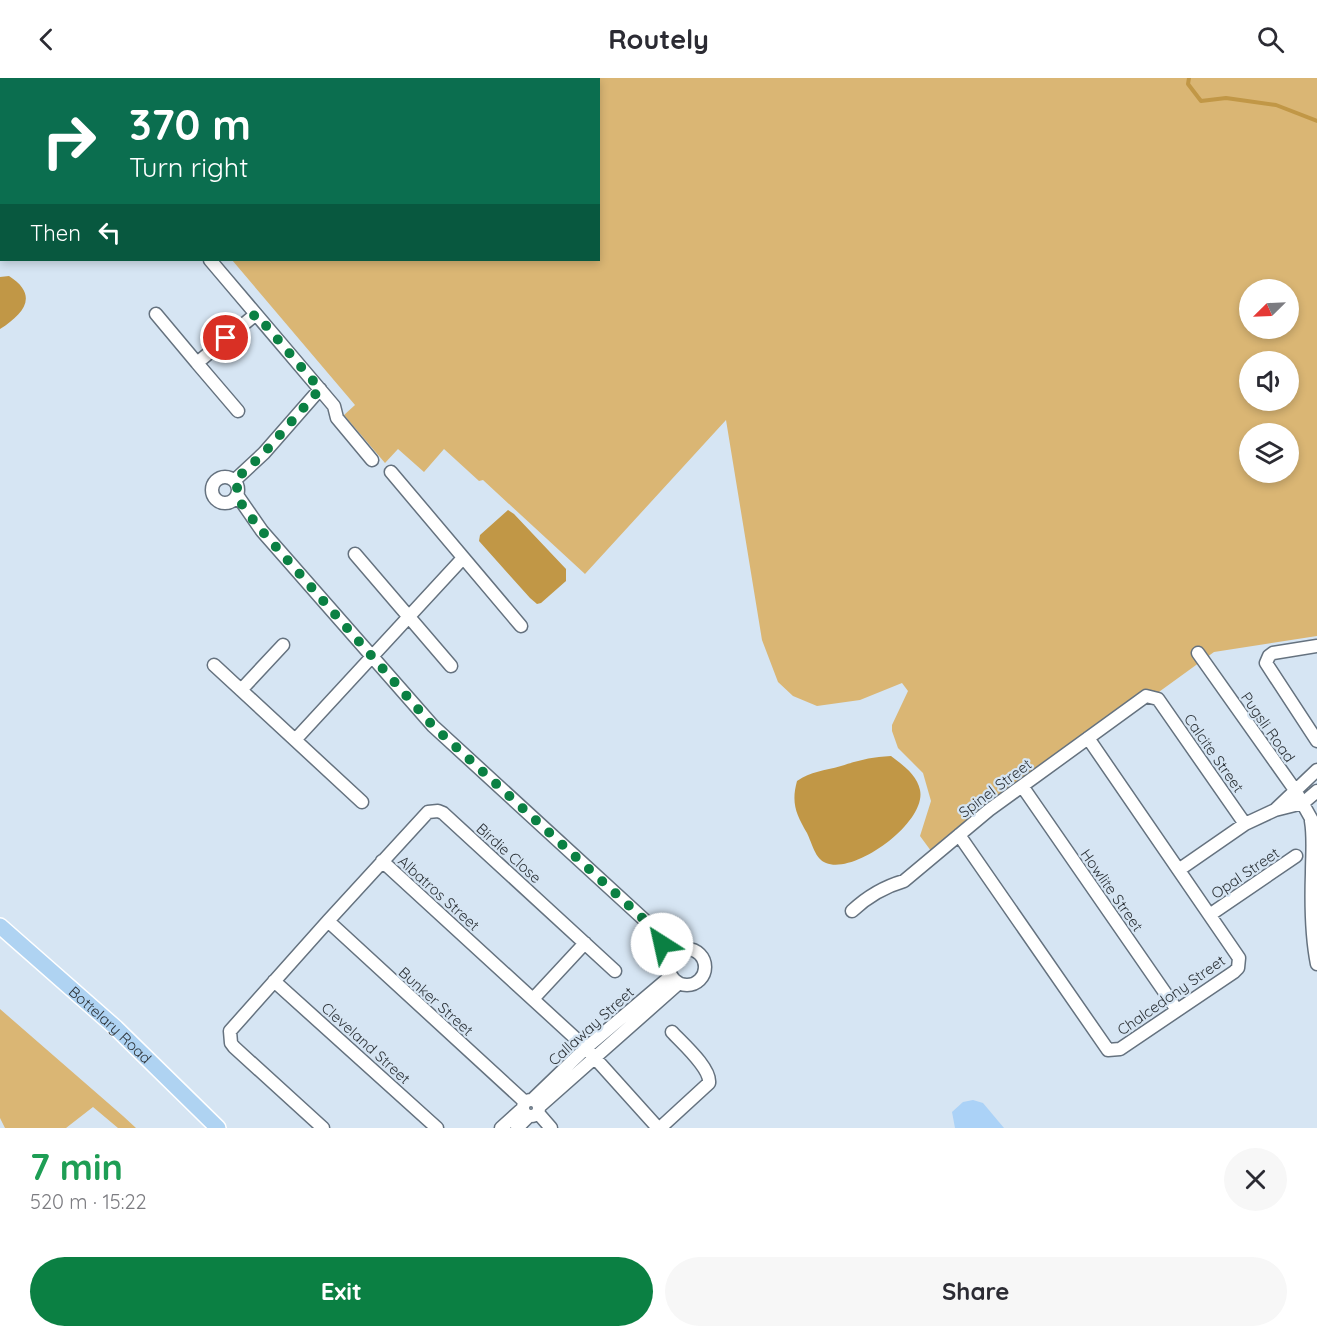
<!DOCTYPE html>
<html lang="en">
<head>
<meta charset="utf-8">
<style>
  :root { --surface:#fff; --page:#f7f7f7; --text:#2b2b33; --muted:#7c7c81; --accent:#0b8043 }
  body { margin:0; font-family:Quicksand,sans-serif; background:var(--page); color:var(--text); height:100vh; display:flex; flex-direction:column; font-size:22px; white-space:nowrap }
  * { box-sizing:border-box; margin:0 }
  p { font-size:20px; color:var(--muted) }
  .icon { flex:none; width:33px; height:33px; fill:none; stroke:currentColor; stroke-width:2; stroke-linecap:round; stroke-linejoin:round }
  .map { position:relative; height:1050px; overflow:hidden }
  .panel { display:flex; flex-direction:column; background:var(--surface); flex:1 }
  .panel>* { flex:none }
  .top-card { position:absolute; left:0px; top:0px; width:600px; height:183px; box-shadow:0 3px 9px #0003; background:#0b6e4f; color:#fff; overflow:hidden }
  .needle { width:39px; rotate:246deg }
  .controls { position:absolute; left:1239px; top:201px; display:grid; gap:12px }
  .controls a { display:grid; place-items:center; width:60px; height:60px; border-radius:50%; background:var(--surface); box-shadow:0 3px 9px #0003; font-size:30px }
  .pin { position:absolute; display:grid; place-items:center; width:51px; height:51px; color:#fff; margin:-26px; border:3px solid #fff; border-radius:50%; box-shadow:0 2px 6px #0007 }
  .me { position:absolute; width:66px; margin:-33px; rotate:325deg; stroke-linejoin:round; filter:drop-shadow(0 0 4px #0008) }
  .turn { display:flex; align-items:center; gap:21px; height:126px; padding:0 30px; font-size:27px }
  .turn .icon { width:78px; height:78px; stroke-width:2.5 }
  .turn b { display:block; font-size:42px; line-height:51px }
  .then { display:flex; align-items:center; height:57px; padding:0 30px; background:#0003; gap:12px; font-size:22px }
  .round { display:grid; place-items:center; flex:none; width:63px; height:63px; border-radius:32px; background:var(--page) }
  .overview { display:flex; align-items:center; justify-content:space-between; height:102px; padding:0 30px }
  h1 { font-size:36px; font-weight:700; line-height:45px; color:#1e9e55 }
  .primary-button { display:flex; gap:12px; margin-top:auto; padding:12px 30px }
  .primary-button a { flex:1; height:69px; border-radius:36px; background:var(--accent); color:#fff; font-size:24px; font-weight:700; line-height:69px; text-align:center }
  .primary-button a+a { background:var(--page); color:var(--text) }
  header { display:flex; justify-content:space-between; align-items:center; height:78px; padding:0 30px; background:var(--surface); font-size:27px; font-weight:700 }
  .map>svg:first-child { display:block }
</style>
</head>
<body>
<header><svg class="icon" aria-label="back" viewBox="0 0 24 24"><path d="M15 5l-7 7 7 7"/></svg>Routely<svg class="icon" aria-label="search" viewBox="0 0 24 24"><circle cx="10" cy="10" r="6"/><path d="M15 15l6 6"/></svg></header>
<div class="map">
<svg width="1317" height="1050" viewBox="0 0 1317 1050">
  <rect width="100%" height="100%" fill="#d6e5f3"/>
  <path fill="#dab674" fill-rule="evenodd" d="M 136,0 L 1317,0 L 1317,558 L 1214,574 L 934,777 L 920,758 L 931,723 L 923,695 L 898,670 L 892,653 L 892,647 L 908,613 L 902,605 L 860,622 L 817,628 L 793,618 L 778,604 L 762,562 L 726,342 L 585,496 L 483,402 L 479,403 L 444,371 L 424,394 L 398,371 L 385,385 L 344,337 L 355,327 L 232,182 L 598,182 L 598,2 ZM 1250,212 L 1288,212 L 1288,250 L 1250,250 ZM 1250,284 L 1288,284 L 1288,322 L 1250,322 ZM 1250,356 L 1288,356 L 1288,394 L 1250,394 Z
    M 0,931 L 123,1038 L 136,1050 L 118,1050 L 93,1029 L 66,1050 L 5,1050 L 0,1040 Z"/>
  <path fill="#c19746" d="M 9,198 C 40,218 23,236 0,251 L 0,199 Z
    M 508,432 L 514,436 L 566,491 L 566,503 L 541,525 L 537,526 L 530,520 L 479,463 L 480,457 Z
    M 891,678 C 903,687 917,697 920,712 C 927,744 855,797 826,785 C 815,781 812,765 807,755 C 796,736 791,725 797,703 C 811,693 824,693 841,688 C 860,682 871,679 891,678 Z"/>
  <g fill="none" stroke-linecap="round" stroke-linejoin="round">
    <path stroke="#c19746" stroke-width="4" d="M 1189,0 L 1188,6 L 1201,23 L 1226,20 L 1276,27 L 1317,43"/>
  </g>
  <path fill="#abd2f7" d="M 973,1022 L 983,1025 L 1004,1050 L 955,1050 L 952,1034 L 963,1024 Z"/>
  <g fill="none" stroke-linecap="round" stroke-linejoin="round">
    <defs>
      <path id="minor" d="M 210,182 L 334,328 L 337,340 L 372,382
        M 156,236 L 197,285 L 256,236
        M 197,285 L 238,333
        M 391,394 L 521,548
        M212 412a13 13 0 1 1 26 0a13 13 0 1 1-26 0Z
        M 235,402 L 264,375 L 320,311
        M 237,417 L 262,453 L 433,648 L 650,847 L 686,871
        M 355,476 L 451,588
        M 1317,568 L 1273,575 L 1269,578 L 1266,585 L 1317,663
        M 1198,575 L 1295,712 L 1317,751
        M 214,587 L 362,724
        M 241,612 L 283,567
        M 295,662 L 463,480
        M 1022,708 L 1177,932
        M 1276,731 L 1317,692
        M 1311,743 C 1314,760 1312,777 1312,795 C 1311,825 1311,856 1317,886
        M 959,757 L 1108,972 L 1120,971 L 1234,894 L 1238,890 L 1239,880 L 1088,660
        M 382,783 L 586,970 L 658,1050
        M 1180,791 L 1245,746 L 1275,732 L 1303,725 L 1317,713
        M 852,833 C 868,818 883,809 904,803 L 989,732 L 1146,618 L 1158,621 L 1245,746
        M 1211,836 L 1296,778
        M 328,843 L 525,1024
        M 652,850 L 669,885
        M669 889a18 18 0 1 1 36 0a18 18 0 1 1-36 0Z
        M 274,903 L 437,1050
        M 533,921 L 585,865
        M523 1030a8 8 0 1 1 16 0a8 8 0 1 1-16 0Z
        M 532,1022 L 586,970 L 671,898
        M 539,1029 L 678,906
        M 538,1035 L 551,1050
        M 323,1050 L 234,969 L 231,965 L 230,953 L 328,843 L 428,734 L 438,733 L 443,735 L 615,893
        M 501,1050 L 522,1031
        M 517,1050 L 529,1038
        M 660,1050 L 709,1005 C 711,990 682,965 672,954"/>
      <g id="major">
        <path id="s1" d="M 0,848 L 116,950 L 218,1050"/>
      </g>
    </defs>
    <use href="#minor" stroke="#65727f" stroke-width="15"/>
    <use href="#major" stroke="#fff" stroke-width="18"/>
    <use href="#minor" stroke="#fff" stroke-width="12"/>
    <use href="#major" stroke="#afd3f2" stroke-width="15"/>
  </g>
  <g fill="none" stroke-linecap="round" stroke-linejoin="round">
    <path stroke="#0b8043" stroke-width="10" stroke-dasharray="0 18" d="M 226,260 L 256,236 L 320,311 L 264,375 L 235,402 C 239,408 236,410 237,416 C 239,426 256,445 262,453 L 433,648 L 650,847 L 662,866"/>
  </g>
  <g text-anchor="middle" dominant-baseline="central" stroke-width="4.5" stroke-linejoin="round" paint-order="stroke">
    <g font-size="15" fill="#2d3338" stroke="#d6e5f3">
      <text transform="translate(1268 649) rotate(55)">Pugsli Road</text>
      <text transform="translate(1214 675) rotate(55)">Calcite Street</text>
      <text transform="translate(995 710) rotate(-37)">Spinel Street</text>
      <text transform="translate(509 775) rotate(42)">Birdie Close</text>
      <text transform="translate(1245 795) rotate(-34)">Opal Street</text>
      <text transform="translate(1112 812) rotate(55)">Howlite Street</text>
      <text transform="translate(439 815) rotate(42)">Albatros Street</text>
      <text transform="translate(1171 917) rotate(-35)">Chalcedony Street</text>
      <text transform="translate(436 923) rotate(42)">Bunker Street</text>
      <text stroke="none"><textPath href="#s1" startOffset="148">Bottelary Road</textPath></text>
      <text transform="translate(591 948) rotate(-42)">Callaway Street</text>
      <text transform="translate(366 965) rotate(42)">Cleveland Street</text>
    </g>
  </g>
</svg>
<div class="controls">
<a><svg class="needle" viewBox="-14 -14 28 28"><path d="M0-13l5 13h-10z" fill="#e53935"/><path d="M0 13l5-13h-10z" fill="#7c7c81"/></svg></a>
<a><svg class="icon" aria-label="sound" viewBox="0 0 24 24"><path d="M4 9h4l5-4v14l-5-4H4zM17 9q2 3 0 6"/></svg></a>
<a><svg class="icon" aria-label="layers" viewBox="0 0 24 24"><path d="M12 4l9 5-9 5-9-5zM3 14l9 5 9-5"/></svg></a>
</div>
<div class="pin" style="left:226px;top:260px;background:#d93025"><svg class="icon" aria-label="arrive" viewBox="0 0 24 24"><path d="M6 21V4h12l-3 4 3 4H6"/></svg></div>
<svg class="me" style="left:662px;top:866px" viewBox="-20 -20 40 40"><circle r="19" fill="#fff"/><path d="M0-13L10 11 0 6-10 11z" fill="#0b8043"/></svg>
<div class="top-card">
<div class="turn"><svg class="icon" aria-label="right" viewBox="0 0 24 24"><path d="M7 20v-9h11M14 6l5 5-5 5"/></svg><div><b>370 m</b>Turn right</div></div>
<div class="then">Then<svg class="icon" aria-label="left" viewBox="0 0 24 24"><path d="M17 20v-9H6M10 6l-5 5 5 5"/></svg></div>
</div>
</div>
<section class="panel">
<div class="overview"><div><h1>7 min</h1><p>520 m · 15:22</p></div><a class="round"><svg class="icon" aria-label="close" viewBox="0 0 24 24"><path d="M6 6l12 12M18 6L6 18"/></svg></a></div>
<div class="primary-button"><a>Exit</a><a>Share</a></div>
</section>
</body>
</html>
